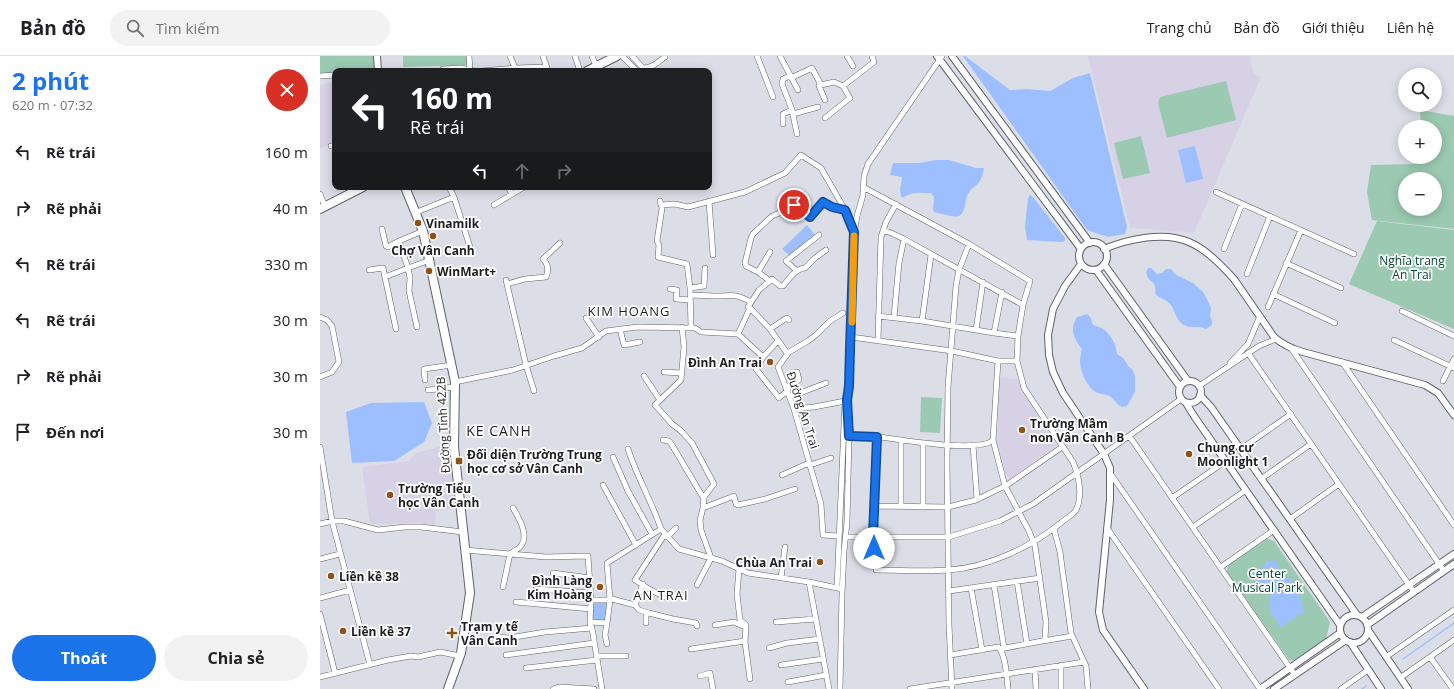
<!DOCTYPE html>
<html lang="vi">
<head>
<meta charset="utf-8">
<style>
  :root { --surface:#fff; --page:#f2f2f2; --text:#202124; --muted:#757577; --line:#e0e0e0; --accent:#1a73e8 }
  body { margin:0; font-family:"Open Sans",sans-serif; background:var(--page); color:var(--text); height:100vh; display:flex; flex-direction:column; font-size:15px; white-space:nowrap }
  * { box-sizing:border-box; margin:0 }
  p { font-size:13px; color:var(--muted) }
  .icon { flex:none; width:22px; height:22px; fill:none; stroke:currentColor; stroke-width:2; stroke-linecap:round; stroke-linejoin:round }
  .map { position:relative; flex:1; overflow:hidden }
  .side { display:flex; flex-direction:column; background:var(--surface); width:320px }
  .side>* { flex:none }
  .guide { position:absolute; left:12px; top:12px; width:380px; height:122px; border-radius:8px; box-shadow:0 2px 10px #0003; background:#202124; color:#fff; overflow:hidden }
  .controls { position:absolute; left:1078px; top:12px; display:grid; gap:8px }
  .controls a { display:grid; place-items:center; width:44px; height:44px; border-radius:50%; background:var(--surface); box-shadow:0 2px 10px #0003; font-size:20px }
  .pin { position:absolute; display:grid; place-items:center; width:34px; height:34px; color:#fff; margin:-17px; border:2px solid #fff; border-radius:50%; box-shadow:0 1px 4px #0007 }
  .me { position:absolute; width:44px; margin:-22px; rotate:0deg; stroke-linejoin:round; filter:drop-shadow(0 0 3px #0008) }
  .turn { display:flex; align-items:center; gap:14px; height:84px; padding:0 12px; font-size:18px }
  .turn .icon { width:52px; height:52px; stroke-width:2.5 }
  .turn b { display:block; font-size:28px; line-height:34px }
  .lanes { display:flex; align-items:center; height:38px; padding:0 12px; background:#0003; justify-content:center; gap:20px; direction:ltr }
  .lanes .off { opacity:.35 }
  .round { display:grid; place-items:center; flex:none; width:42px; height:42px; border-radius:21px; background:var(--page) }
  .summary { display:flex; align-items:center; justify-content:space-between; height:68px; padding:0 12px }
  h1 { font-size:24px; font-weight:700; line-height:30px; color:var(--accent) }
  .cta { display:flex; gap:8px; margin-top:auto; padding:8px 12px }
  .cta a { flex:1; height:46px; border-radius:24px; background:var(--accent); color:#fff; font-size:16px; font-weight:700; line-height:46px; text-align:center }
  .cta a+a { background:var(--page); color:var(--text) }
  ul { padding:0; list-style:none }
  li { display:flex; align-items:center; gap:12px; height:56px; padding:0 12px }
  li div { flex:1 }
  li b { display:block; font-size:15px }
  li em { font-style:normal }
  header { display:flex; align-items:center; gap:24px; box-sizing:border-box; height:56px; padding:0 20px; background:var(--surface); border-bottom:1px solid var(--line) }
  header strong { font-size:19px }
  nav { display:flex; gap:22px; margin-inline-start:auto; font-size:14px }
  .search { width:280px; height:36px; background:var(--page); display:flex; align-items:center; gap:10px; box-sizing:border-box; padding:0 14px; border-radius:22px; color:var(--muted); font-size:15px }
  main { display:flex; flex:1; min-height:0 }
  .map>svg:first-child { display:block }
</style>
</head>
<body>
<header>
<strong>Bản đồ</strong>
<div class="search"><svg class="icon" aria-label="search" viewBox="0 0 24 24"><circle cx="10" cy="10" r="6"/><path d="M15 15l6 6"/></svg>Tìm kiếm</div>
<nav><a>Trang chủ</a><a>Bản đồ</a><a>Giới thiệu</a><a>Liên hệ</a></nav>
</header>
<main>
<section class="side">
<div class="summary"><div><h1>2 phút</h1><p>620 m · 07:32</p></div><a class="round" style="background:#d93025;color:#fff"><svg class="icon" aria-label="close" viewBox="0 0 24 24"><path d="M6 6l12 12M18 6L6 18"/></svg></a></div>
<ul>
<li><svg class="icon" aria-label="left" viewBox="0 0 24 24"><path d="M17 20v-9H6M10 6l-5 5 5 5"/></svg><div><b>Rẽ trái</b></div><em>160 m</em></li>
<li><svg class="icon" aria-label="right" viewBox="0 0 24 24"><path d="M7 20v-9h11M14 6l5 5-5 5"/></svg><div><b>Rẽ phải</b></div><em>40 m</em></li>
<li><svg class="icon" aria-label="left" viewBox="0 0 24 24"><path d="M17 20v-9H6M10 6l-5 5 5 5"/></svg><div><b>Rẽ trái</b></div><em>330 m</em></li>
<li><svg class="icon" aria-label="left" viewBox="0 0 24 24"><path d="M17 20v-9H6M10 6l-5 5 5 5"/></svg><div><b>Rẽ trái</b></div><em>30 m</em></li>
<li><svg class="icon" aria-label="right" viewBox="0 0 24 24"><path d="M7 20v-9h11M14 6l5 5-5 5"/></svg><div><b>Rẽ phải</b></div><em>30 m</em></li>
<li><svg class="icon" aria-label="arrive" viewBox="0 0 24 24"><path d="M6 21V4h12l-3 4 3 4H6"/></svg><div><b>Đến nơi</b></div><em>30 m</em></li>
</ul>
<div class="cta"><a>Thoát</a><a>Chia sẻ</a></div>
</section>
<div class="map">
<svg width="1134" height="633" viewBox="0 0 1134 633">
  <rect width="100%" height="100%" fill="#dcdee7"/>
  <path fill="#d7d1e6" d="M 768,0 L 933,0 L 930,1 L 934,18 L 941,21 L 874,177 L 829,173 L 810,172 Z
    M 15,26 L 15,88 L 0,92 L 0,29 Z
    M 679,321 L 697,323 L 718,361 L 735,386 L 734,391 L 691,422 L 686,420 L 677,388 Z
    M 130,388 L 134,453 L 116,455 L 115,469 L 98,467 L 50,468 L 42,411 L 89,405 L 96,397 Z"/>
  <path fill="#9bc9b2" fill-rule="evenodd" d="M 0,0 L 56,0 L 57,14 L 15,15 L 15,17 L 0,18 Z
    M 83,0 L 147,0 L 147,9 L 83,11 Z
    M 906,25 L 916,64 L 847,82 L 838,47 L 840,41 Z
    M 1100,54 L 1134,60 L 1134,173 L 1052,164 L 1047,136 L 1051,109 L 1095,108 L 1098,101 L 1115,101 L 1115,71 L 1101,71 ZM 1085,123 L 1115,123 L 1115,153 L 1085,153 Z
    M 821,80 L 830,117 L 803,123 L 794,87 Z
    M 1057,165 L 1134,174 L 1134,273 L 1029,228 Z
    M 601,341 L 622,342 L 620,377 L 600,376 Z
    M 946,482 L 954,485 L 1010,566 L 1006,583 L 974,604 L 969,604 L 907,516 L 908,508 Z"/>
  <path fill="#9ebfff" d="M 643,0 L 645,0 L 690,34 L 707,33 L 730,35 L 753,22 L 770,17 L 807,171 L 805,178 L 788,181 L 767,174 Z
    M 875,90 L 883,123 L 866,127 L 858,94 Z
    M 616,104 L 629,104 L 656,112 L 664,112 C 661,132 653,127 647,140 C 645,146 645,157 639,160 C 634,162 619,157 614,156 L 613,154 L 614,141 L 611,137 C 601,137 591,135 583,142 L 581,140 L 580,134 L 582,121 L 570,119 L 573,107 L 599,107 Z
    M 710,139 L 713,141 L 745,182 L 745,185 L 742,186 L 707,184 L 705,171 L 708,142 Z
    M 487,169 L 497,181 L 471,201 L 462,193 Z
    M 828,212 L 831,212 L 837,218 L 842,217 L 846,213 L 851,213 L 856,219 L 873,227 L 883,236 L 887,243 L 891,253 L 890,260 L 892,265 L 892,269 L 886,273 C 878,269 871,273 864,269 C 855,264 856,255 850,248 C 846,244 840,242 836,239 C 835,236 836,231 834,228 C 830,223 828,225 826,216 Z
    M 767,258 C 772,261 771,264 773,269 C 776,270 779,271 782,272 C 791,278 796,288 797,298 L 803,302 L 809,311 L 812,313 L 815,320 L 815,336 L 807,350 L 802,351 C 795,348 796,344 791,341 C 787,338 780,338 776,336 C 767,331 760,315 760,305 C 760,301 761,297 762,293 C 754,283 749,273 757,261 Z
    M 104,346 L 112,367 L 104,386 L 74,405 L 32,407 L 26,356 L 51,347 Z
    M 955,504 L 961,518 L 963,521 L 971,523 L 978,534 L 984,555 L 983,557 L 978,558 L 976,561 L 961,571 L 958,570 L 958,566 L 950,557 L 950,540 L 952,538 L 951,531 L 938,528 L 934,522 L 933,517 L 937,514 L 943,512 L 947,505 Z
    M 273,546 L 288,547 L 286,565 L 272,564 Z"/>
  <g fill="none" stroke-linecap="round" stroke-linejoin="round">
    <path stroke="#9ebfff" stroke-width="1.5" d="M 1083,603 L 1134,567
      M 1042,633 L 1046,630"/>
    <defs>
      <path id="minor" d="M 149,0 L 150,14
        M 190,0 L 196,14
        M 223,0 L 228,15
        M 255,0 L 260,15
        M 272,0 L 276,10
        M 302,0 L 317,15
        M 312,0 L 323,12 C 332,12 338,6 345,1
        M 437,0 L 453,41
        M 460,0 L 478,34
        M 527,0 L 533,10
        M 123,15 L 123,13 L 141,12 L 154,15
        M 162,15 L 195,12 L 227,11
        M 0,20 L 15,19
        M 470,20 L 463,23 L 462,28 L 472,54 L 477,78
        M 471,22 L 492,12 L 501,29 L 514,26 L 523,30
        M 501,29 L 499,30 L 505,44
        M 473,58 L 498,51
        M 505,62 L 530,42 L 523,30 L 554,6 L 552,0
        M 463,68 L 463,58 L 472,54
        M 11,90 L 15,90
        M 129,131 L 134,141 L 150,191
        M 188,131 L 192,138
        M 543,131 L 649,188 L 710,225 L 703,249 L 698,280 L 697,305 L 704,332 L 753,406 C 759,420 763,440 756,454 C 753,459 747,462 742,466 C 711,491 669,511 629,514 C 605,516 580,514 556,514 L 553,480 L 557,381
        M 896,136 L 1034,198
        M 0,138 L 5,151
        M 340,145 L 342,152 L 337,185 L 339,189 L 338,201 L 367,208 L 370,232 L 371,272
        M 389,145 L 393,199
        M 174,149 L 204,131
        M 341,149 L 355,148 L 368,151 L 425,136 L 465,117 L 481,99 L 501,112 L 525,154 L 533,175
        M 97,156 L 134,141
        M 62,173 L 66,190 L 68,191 L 79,185
        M 563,175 L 566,166 L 576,148
        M 904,193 L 922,148
        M 450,196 L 438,216 L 450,225 L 452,223 L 460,230 L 463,230 C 468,224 476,212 485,212 L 495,202 L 506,194
        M 966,207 L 1021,232
        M 49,214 L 63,212 L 76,273
        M 477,215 L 466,205 L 499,179
        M 438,216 L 426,210 L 425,207 L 431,182 L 433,178 L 452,160 L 467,154 L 475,148 L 490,161 L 503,146 L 512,151 L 525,154
        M 927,218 L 950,160
        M 65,221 L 88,212 L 79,185 L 103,175
        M 186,224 L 206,309 L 214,335
        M 187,228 L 205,223 L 226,221 C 229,214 228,208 223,203 L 240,187
        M 370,232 L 384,230 L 385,212
        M 350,233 L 357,234 L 356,243 L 370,244
        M 953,238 L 1015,267
        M 370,239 C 379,239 388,240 396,240 C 413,240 415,237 431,246
        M 948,251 L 981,174
        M 430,252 L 450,273 L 467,297
        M 1082,255 L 1134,280
        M 558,260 L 602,265 L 674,277 L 682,236
        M 0,261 L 7,264 L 12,270 L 19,306 L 12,316 L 0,321
        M 574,261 L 579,207 L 584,183
        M 266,262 L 279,281
        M 602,265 L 611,199
        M 97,271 L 89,235 L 90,222 L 88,212 L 110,204
        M 362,271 L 364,291 L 361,324 L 335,349 L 352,368 L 360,374 L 372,387 L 394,428 L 384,441 L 383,452
        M 300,273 L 304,289 L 320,286
        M 450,273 L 465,263 L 467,262 L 469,264
        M 656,274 L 663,226
        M 674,277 L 698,280
        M 418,278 L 430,252 L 428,251 L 439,234 L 450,225
        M 531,281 L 632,295 L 678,305
        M 1074,284 L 1134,312
        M 458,285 L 443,301 L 436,313 L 459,342 L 468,334
        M 558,285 L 561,181 L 563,175 L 569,176 L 584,183 L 703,249
        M 971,292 L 1124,515
        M 928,297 L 1094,536
        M 1022,306 L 1134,469
        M 910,307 L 928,288 L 940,260
        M 344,316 L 361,317
        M 324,320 L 340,344
        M 105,324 L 104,313 L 132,309
        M 1123,325 L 1134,303
        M 135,326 L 193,314 L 234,300 L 262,292 L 286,275 L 318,271 L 375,272 L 381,276 L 418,278 L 443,301
        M 879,330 L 939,290 L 956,283
        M 467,331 L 479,324 L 477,316
        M 108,334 L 135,331
        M 470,341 L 506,327
        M 474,353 L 494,351 L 525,345 L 517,532
        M 529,380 C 540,380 550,380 560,381 C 581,384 660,397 673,384
        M 810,381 L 975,619
        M 343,384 L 349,385 L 352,389 L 384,443
        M 581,384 L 581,449
        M 603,387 L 603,451
        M 653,389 L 657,443
        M 0,391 L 12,465 L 50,609
        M 308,393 C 317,421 332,446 341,473
        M 921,393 L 971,358
        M 293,401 L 308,435 L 332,478
        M 490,409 L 511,402
        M 790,417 L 940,633
        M 462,419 L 489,407
        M 941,423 L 991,388
        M 283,429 L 316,489
        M 852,442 L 906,405
        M 555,450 L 628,451 L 656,444 L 687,429 L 742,391
        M 970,463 L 1019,428
        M 0,468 L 12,465 L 24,465 L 58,474 L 85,471 L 101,471 L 143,476
        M 873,471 L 926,434
        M 787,472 L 899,633
        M 734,473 L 740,496 L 751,577 L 766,610 L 768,633
        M 345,478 L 315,524 L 329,533 L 345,541
        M 518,480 L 503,479 L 501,448 L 474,353 L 458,311 L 469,296 L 488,285 L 496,279 L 510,265 L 523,257
        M 347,481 L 356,472
        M 526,481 L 629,481 L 680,465 L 713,448 L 861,343
        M 145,494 L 226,501 L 268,500 L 271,544 L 270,568 L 272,572 L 282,633
        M 0,503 L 20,498
        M 901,511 L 954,474
        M 419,513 L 417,538 L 420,564 L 426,569 L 425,586 L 430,623
        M 233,517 L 270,522
        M 461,522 L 465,491
        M 697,525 L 707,588
        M 489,526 L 509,633
        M 377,529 L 391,502 L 381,474 L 380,464 L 383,452 L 414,440 L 416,448 L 418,449 L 445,443 L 475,433
        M 674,529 L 684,592
        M 183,531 L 190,498 C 193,495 197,494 200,491 C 210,480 199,462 193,452
        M 651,532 L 662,594
        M 216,533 L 271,537
        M 629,535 L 720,522
        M 0,542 L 30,534
        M 271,544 L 290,544 L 287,507 L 341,473 L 359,493 L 402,505 L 428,517 L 489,526 L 522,533
        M 196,546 L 271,553
        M 315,549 L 319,554 L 329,557
        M 0,558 L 15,617
        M 270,566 L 287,567 L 290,544 L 292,543 L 315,549 L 323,528
        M 456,566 L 496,563
        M 287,567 L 285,579 L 287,588
        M 326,567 L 326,558 L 329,557 L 353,563 L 376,567 L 377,570
        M 395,569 L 414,566 L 423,570
        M 177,581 L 189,582 L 225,576 L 272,572
        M 723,585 L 752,580
        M 449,592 L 467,587 L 500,583
        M 371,593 L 425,585
        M 680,593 L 722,585 L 725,583 L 726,566 L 715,490 L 709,475 L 685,430 L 673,384 L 678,305 L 697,305
        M 186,599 L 274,587
        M 630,599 L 678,591 C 686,598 687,623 688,633
        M 276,600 L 306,600
        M 1066,601 L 1134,554
        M 1110,601 L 1133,633
        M 461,609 L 503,603
        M 206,612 L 277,604
        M 715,613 L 716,633
        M 380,620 L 390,617 L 393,633
        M 0,621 L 68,604 L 91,600 L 98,601 L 120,596 L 140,600
        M 1080,622 L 1134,584
        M 468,626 L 506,619
        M 233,633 L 239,631 L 274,633
        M 520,633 L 522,538 L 524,495 L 527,466 L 529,380 L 527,344 L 529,330 L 531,281 L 534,177 L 537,160 L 543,139 L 544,120 L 548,108 L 622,0
        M 590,633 L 764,606
        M 632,633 L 629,569 L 627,407 L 628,331 L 636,230 L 639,214 L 649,188
        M 741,633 L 741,609
        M 1021,633 L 1048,614"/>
      <path id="tertiary" d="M 57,0 L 58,15
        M 617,0 L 761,193
        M 632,0 L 770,187
        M759 200a14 14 0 1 1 28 0a14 14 0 1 1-28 0Z
        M 784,193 C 808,183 844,175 869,186 C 886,193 901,209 914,223 L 954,281 C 963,289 972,293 983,296 L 1105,329 L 1118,337 L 1134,359
        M 761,208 L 745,230 L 733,253 L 728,279 L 729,299 L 733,316 L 743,337 L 784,398 L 790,412 L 790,444 L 779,556 L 783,574 L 824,633
        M 784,208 L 868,325
        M 776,214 L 860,331
        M859 336a11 11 0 1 1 22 0a11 11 0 1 1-22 0Z
        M 880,339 L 891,351 L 1037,559
        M 866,347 L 874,360 L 1020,569
        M1020 573a14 14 0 1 1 28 0a14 14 0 1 1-28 0Z
        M 1042,561 L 1134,498
        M 1047,569 L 1134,508
        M 1048,574 L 1088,633
        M 1030,586 L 1061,633
        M 940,633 L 1020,577
        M 954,633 L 1026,584"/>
      <path id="primary" d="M 267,15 L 297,0
        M 85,131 L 103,175 L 135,326 L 134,391 L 150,537 L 141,597 L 128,633
        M 0,153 L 43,131"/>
    </defs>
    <use href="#minor" stroke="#61626a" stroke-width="6"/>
    <use href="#tertiary" stroke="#61626a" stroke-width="8"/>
    <use href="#primary" stroke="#61626a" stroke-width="10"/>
    <use href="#minor" stroke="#fff" stroke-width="5"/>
    <use href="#tertiary" stroke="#fff" stroke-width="6"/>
    <use href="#primary" stroke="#fff" stroke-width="8"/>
  </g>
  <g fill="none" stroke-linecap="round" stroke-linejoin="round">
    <defs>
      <path id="route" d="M 474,149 L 477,149 L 490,161 L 503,146 L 512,151 L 525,154 L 534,176 L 530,293 L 529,330 L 527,344 L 529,380 L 557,381 L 553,480 L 554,492"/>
    </defs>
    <use href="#route" stroke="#114b97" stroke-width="10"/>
    <use href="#route" stroke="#1a73e8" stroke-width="7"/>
    <path stroke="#f59e0b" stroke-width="7" d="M 532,266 L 534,180"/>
  </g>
  <g fill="#8f5115" stroke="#fff" stroke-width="1.5">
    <circle cx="98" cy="167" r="4"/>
    <circle cx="113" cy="180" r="4"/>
    <circle cx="109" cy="215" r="4"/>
    <circle cx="450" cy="306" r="4"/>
    <circle cx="702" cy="374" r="4"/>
    <circle cx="869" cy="398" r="4"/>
    <rect x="135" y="401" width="8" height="8" rx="2"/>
    <circle cx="70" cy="439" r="4"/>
    <circle cx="500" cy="506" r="4"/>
    <circle cx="11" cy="520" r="4"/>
    <circle cx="280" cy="531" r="4"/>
    <circle cx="23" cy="575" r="4"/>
    <path d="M130 571h4v4h4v4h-4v4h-4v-4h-4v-4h4z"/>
  </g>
  <g text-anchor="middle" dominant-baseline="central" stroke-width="3.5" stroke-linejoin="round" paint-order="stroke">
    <g font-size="12" font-weight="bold" fill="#1e1e21" stroke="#fff" text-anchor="start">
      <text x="106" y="167">Vinamilk</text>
      <text x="113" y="194" text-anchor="middle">Chợ Vân Canh</text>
      <text x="117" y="215">WinMart+</text>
      <text x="442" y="306" text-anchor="end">Đình An Trai</text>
      <text x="710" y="367">Trường Mầm<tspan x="710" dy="14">non Vân Canh B</tspan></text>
      <text x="877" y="391">Chung cư<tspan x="877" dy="14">Moonlight 1</tspan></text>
      <text x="147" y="398">Đối diện Trường Trung<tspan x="147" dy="14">học cơ sở Vân Canh</tspan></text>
      <text x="78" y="432">Trường Tiểu<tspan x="78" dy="14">học Vân Canh</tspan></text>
      <text x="492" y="506" text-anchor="end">Chùa An Trai</text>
      <text x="19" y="520">Liền kề 38</text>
      <text x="272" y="524" text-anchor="end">Đình Làng<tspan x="272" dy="14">Kim Hoàng</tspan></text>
      <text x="141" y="570">Trạm y tế<tspan x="141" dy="14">Vân Canh</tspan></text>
      <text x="31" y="575">Liền kề 37</text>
    </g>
    <g font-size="12" fill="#00462e" stroke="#fff">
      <text x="1092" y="204">Nghĩa trang<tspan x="1092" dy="14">An Trai</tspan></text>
      <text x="947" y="517">Center<tspan x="947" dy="14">Musical Park</tspan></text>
    </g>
    <g font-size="12" fill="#1e1e21" stroke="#fff">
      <text transform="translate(483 354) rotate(72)">Đường An Trai</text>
      <text transform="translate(123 369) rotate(-93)">Đường Tỉnh 422B</text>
    </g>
    <g font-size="13" letter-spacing="1" fill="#1e1e21" stroke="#fff">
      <text x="309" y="255">KIM HOANG</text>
      <text x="341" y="539">AN TRAI</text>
    </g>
    <g font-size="14" letter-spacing="1" fill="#1e1e21" stroke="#fff">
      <text x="179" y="374">KE CANH</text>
    </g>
  </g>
</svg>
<div class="controls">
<a><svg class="icon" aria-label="search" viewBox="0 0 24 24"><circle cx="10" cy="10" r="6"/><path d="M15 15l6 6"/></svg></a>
<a>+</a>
<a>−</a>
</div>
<div class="pin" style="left:474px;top:149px;background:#d93025"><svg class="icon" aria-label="arrive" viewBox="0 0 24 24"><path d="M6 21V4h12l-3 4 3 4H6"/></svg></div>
<svg class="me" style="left:554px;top:492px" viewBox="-20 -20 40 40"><circle r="19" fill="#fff"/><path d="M0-13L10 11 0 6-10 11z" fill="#1a73e8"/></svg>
<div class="guide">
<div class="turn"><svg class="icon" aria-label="left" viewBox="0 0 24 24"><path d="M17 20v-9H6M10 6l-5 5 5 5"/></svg><div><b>160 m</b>Rẽ trái</div></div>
<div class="lanes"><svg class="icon" aria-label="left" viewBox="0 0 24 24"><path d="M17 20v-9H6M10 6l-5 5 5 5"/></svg><svg class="icon off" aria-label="ahead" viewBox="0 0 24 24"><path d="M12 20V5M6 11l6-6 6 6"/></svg><svg class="icon off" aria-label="right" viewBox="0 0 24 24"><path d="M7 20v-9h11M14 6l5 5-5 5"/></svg></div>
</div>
</div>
</main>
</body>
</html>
